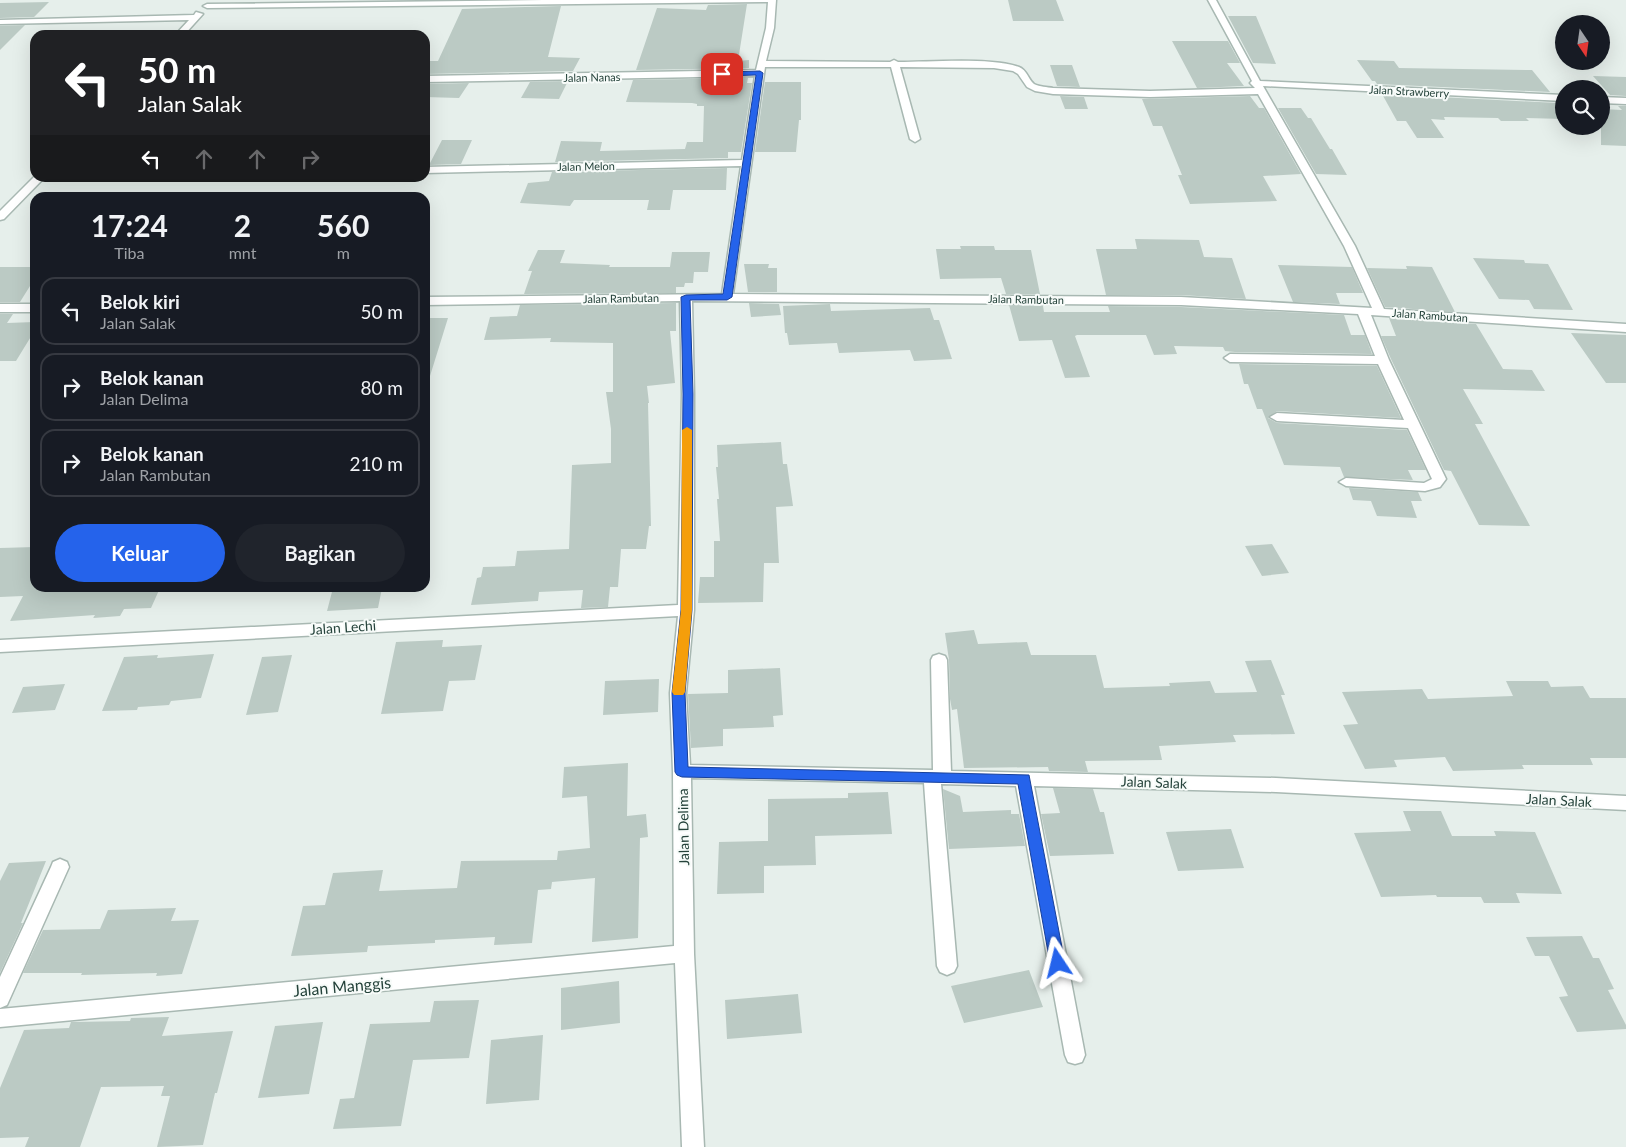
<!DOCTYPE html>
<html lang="id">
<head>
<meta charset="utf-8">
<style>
  :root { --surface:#171b24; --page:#20242c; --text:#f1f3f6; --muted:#9ea1a6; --line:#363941; --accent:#2563eb }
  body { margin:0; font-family:Lato,sans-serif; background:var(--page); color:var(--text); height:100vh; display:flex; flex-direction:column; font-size:19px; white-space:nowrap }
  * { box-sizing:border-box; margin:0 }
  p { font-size:16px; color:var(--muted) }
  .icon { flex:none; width:28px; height:28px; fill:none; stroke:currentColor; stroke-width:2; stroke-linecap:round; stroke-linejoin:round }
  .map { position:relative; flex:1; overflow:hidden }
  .details { position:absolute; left:30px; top:192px; width:400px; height:400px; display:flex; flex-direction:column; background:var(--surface); border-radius:15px; box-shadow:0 5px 20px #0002 }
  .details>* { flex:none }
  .hud { position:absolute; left:30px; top:30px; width:400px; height:152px; border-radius:15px; box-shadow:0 5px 20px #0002; background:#202124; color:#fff; overflow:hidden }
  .needle { width:32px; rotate:167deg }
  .buttons { position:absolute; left:1555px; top:15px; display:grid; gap:10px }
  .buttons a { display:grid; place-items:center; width:55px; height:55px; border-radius:50%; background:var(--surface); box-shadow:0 5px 20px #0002; font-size:25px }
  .pin { position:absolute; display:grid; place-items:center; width:42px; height:42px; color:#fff; margin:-21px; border-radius:10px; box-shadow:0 2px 8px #0006 }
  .me { position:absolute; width:55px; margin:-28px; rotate:350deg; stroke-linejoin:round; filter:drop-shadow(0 0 4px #0008) }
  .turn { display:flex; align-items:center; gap:18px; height:105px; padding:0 25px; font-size:22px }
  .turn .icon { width:65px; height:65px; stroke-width:2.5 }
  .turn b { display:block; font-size:35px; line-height:42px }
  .lanes { display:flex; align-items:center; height:48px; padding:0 25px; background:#0003; justify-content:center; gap:25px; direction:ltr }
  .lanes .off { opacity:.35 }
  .eta { display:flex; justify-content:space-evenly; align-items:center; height:85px; text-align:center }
  .eta b { font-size:30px; font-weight:700; line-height:35px }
  .primary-button { display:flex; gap:10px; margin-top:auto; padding:10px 25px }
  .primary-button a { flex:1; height:58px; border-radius:30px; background:var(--accent); color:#fff; font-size:20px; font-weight:700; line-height:58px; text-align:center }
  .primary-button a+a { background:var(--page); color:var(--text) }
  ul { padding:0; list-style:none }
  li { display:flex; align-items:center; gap:15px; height:68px; margin:0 10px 8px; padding:0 15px; border:2px solid var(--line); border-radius:15px }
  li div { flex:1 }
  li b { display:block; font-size:19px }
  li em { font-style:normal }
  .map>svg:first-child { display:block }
</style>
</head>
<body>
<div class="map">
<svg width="1626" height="1147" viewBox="0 0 1626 1147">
  <rect width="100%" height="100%" fill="#e6efeb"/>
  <path fill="#bbcac4" d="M 1008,0 L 1056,0 L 1064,21 L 1013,21 Z
    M 49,2 L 34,17 L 0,18 L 0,3 Z
    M 747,4 L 738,61 L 749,60 L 749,68 L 636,70 L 657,8 L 706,10 L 708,5 Z
    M 561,6 L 548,57 L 580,58 L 573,71 L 425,74 L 425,61 L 438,61 L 462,9 Z
    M 1228,16 L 1256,16 L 1276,64 L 1253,63 Z
    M 25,25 L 0,50 L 0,26 Z
    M 1172,41 L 1228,41 L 1240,63 L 1227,63 L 1244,86 L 1197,88 Z
    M 1357,60 L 1394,61 L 1399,68 L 1532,70 L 1550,92 L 1377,84 L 1375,81 L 1372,81 Z
    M 1050,65 L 1072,65 L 1080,87 L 1057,86 Z
    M 1593,76 L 1626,77 L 1626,96 L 1610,95 Z
    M 748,78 L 747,83 L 752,83 L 741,152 L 728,152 L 728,158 L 555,162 L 561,141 L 602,142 L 600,151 L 685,149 L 687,142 L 703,142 L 704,106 L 697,106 L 697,104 L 692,103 L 626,102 L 633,80 Z
    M 568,81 L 559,99 L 521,98 L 530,82 Z
    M 765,82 L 801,82 L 801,120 L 799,120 L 796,152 L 755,152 Z
    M 469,83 L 459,98 L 425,97 L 425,84 Z
    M 1382,94 L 1557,103 L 1564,111 L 1564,119 L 1526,118 L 1529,121 L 1501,121 L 1498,118 L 1444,117 L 1445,120 L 1431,119 L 1444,138 L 1417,138 L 1406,121 L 1397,121 Z
    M 1060,96 L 1084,97 L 1088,109 L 1065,109 Z
    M 1250,96 L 1259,108 L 1264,108 L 1301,174 L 1263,176 L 1277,201 L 1190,204 L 1178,175 L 1182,175 L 1162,126 L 1153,126 L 1142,99 Z
    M 1618,106 L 1626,106 L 1626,146 L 1601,145 L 1601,109 L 1622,110 Z
    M 1278,108 L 1301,108 L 1308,118 L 1311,118 L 1330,149 L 1332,149 L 1347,175 L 1316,174 Z
    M 442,140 L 472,140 L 461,164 L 429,165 Z
    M 727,168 L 726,190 L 673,190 L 670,210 L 647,210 L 649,200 L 574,200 L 570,206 L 520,203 L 528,183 L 549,181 L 552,172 Z
    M 1135,239 L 1199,240 L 1204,257 L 1232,258 L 1246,299 L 1181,295 L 1106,295 L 1096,249 L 1137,249 Z
    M 960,246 L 994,246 L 995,250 L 1031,250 L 1040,294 L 1006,294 L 1001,278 L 940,279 L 936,249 L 961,249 Z
    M 538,250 L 565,250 L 560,263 L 610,265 L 609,267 L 670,267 L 672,252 L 710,252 L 708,272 L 694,272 L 693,283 L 685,283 L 684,287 L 676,287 L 676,293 L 524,294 L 532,271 L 528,271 Z
    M 1473,258 L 1524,260 L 1525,263 L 1548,264 L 1573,310 L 1534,309 L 1529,300 L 1499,299 Z
    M 744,264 L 769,264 L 768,268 L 777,268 L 777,292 L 748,292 Z
    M 1278,265 L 1352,267 L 1363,293 L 1336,293 L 1340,304 L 1293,302 Z
    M 1406,266 L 1432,267 L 1455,312 L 1385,307 L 1367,268 L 1407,269 Z
    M 0,267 L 35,267 L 35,278 L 20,302 L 0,302 Z
    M 676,303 L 676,331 L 670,331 L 675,383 L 647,386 L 649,403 L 648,403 L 651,526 L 649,526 L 646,549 L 621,549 L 618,587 L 610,587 L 608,607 L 581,608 L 583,590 L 539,592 L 538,601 L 471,605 L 477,578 L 481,577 L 483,567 L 515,566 L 517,551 L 569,549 L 572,465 L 611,463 L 611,429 L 606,392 L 613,392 L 613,343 L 550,342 L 551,338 L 484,340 L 490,317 L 517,316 L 520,305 Z
    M 749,303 L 779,304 L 781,315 L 751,317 Z
    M 830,304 L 831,311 L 930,308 L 934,320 L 939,320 L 952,359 L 914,361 L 910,350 L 839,353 L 837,343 L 789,345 L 787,333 L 785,333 L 783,306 Z
    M 1009,305 L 1043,306 L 1044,312 L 1110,312 L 1108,306 L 1181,307 L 1344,315 L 1351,335 L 1365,335 L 1372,354 L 1235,352 L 1225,351 L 1223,347 L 1174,346 L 1177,354 L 1154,355 L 1146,335 L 1077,335 L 1075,336 L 1090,377 L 1065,378 L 1052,340 L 1019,341 Z
    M 0,314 L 13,314 L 7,323 L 35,322 L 35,330 L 16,361 L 0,361 Z
    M 425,318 L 448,318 L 430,376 L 425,375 Z
    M 1389,318 L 1476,324 L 1503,369 L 1532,370 L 1545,391 L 1463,389 L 1483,424 L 1475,424 L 1530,526 L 1479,525 L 1451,471 L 1444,470 L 1391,359 L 1381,336 L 1396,336 Z
    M 1571,333 L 1626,335 L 1626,383 L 1606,383 Z
    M 1239,364 L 1377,366 L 1401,418 L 1277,411 L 1268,418 L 1277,423 L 1407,430 L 1426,470 L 1408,470 L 1413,480 L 1344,477 L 1340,467 L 1284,465 L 1262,409 L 1257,409 L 1248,384 L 1244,384 Z
    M 781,442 L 783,464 L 787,464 L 793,506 L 776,507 L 779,563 L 764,563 L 763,602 L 698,603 L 700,577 L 714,577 L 714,541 L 720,541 L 717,499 L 719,499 L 716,467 L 718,467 L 717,445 Z
    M 1349,488 L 1418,492 L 1422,501 L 1411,501 L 1417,518 L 1377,516 L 1371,501 L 1353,500 Z
    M 1272,544 L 1289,573 L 1262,576 L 1245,546 Z
    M 35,547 L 35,588 L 160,588 L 151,608 L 124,609 L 120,616 L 93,618 L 95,615 L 10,621 L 23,596 L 0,597 L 0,548 Z
    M 333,588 L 382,588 L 378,608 L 327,611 Z
    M 974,630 L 978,644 L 1027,642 L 1031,655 L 1096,655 L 1104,688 L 1170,686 L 1169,683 L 1210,681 L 1215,693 L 1257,692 L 1245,661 L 1271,660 L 1285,695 L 1281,695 L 1295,734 L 1233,735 L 1236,742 L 1159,746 L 1162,760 L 1085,761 L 1088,772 L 1049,771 L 1048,767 L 964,768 L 957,709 L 952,710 L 950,699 L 949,660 L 945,633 Z
    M 443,640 L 442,647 L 482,645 L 475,680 L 449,681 L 443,711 L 381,714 L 396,642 Z
    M 214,654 L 201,698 L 171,701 L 169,705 L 138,707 L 137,710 L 102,711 L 124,657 L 158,655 L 157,658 Z
    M 292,655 L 278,712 L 246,715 L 262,657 Z
    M 780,668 L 783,715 L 773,716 L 774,727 L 723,729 L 723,746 L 691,748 L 688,694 L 728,693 L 728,670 Z
    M 659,679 L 658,712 L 603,715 L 605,681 Z
    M 1506,681 L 1548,681 L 1551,687 L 1583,686 L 1590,698 L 1626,698 L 1626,758 L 1590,758 L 1593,765 L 1522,765 L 1524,769 L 1453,771 L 1445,757 L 1394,760 L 1397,767 L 1365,769 L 1343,725 L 1358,724 L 1342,692 L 1422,689 L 1428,699 L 1513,696 Z
    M 65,684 L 55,710 L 12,713 L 23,687 Z
    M 628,763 L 627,816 L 646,814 L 648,837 L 640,838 L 638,938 L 592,942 L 595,878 L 552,882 L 551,889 L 538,890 L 532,943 L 494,945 L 495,937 L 435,940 L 435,943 L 368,946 L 367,952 L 291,956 L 303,906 L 325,905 L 333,873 L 383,870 L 379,891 L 457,888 L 461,861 L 557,860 L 558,851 L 590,848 L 587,796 L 562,798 L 564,767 Z
    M 1053,788 L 1093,789 L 1100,812 L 1104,812 L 1114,854 L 1050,856 L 1041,814 L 1060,813 Z
    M 943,789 L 960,796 L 963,812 L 1011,810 L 1011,814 L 1019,814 L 1025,846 L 949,849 Z
    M 888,792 L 892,834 L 815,836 L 816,865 L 764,866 L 764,893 L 717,894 L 719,842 L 768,841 L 768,799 L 848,798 L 848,793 Z
    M 1403,811 L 1441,811 L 1452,836 L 1496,836 L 1494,831 L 1535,832 L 1562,894 L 1516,893 L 1520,903 L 1484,903 L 1481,897 L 1437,897 L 1436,895 L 1381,897 L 1354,833 L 1411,831 Z
    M 1231,829 L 1244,868 L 1178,871 L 1166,832 Z
    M 46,861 L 21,923 L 23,923 L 0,973 L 0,881 L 9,863 Z
    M 176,908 L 171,921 L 199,920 L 182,974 L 156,976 L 157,973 L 81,975 L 82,973 L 23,973 L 43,930 L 100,929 L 108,910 Z
    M 1582,936 L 1593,958 L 1599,958 L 1614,989 L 1608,990 L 1626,1025 L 1626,1029 L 1577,1032 L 1559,997 L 1568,996 L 1549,956 L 1535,956 L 1526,937 Z
    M 1029,970 L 1043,1007 L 964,1023 L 951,986 Z
    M 619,981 L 620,1023 L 561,1030 L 561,988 Z
    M 798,994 L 802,1033 L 727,1039 L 725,1000 Z
    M 479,1000 L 469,1058 L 413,1060 L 401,1126 L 333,1129 L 340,1099 L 354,1098 L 370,1024 L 430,1022 L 434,1001 Z
    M 169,1017 L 162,1036 L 233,1031 L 217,1093 L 215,1093 L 203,1145 L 157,1147 L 170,1096 L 161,1096 L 164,1086 L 101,1087 L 80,1147 L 25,1147 L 29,1137 L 0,1138 L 0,1088 L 24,1030 L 69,1028 L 71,1022 L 73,1022 L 130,1021 L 131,1018 Z
    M 323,1022 L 309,1094 L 258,1098 L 275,1026 Z
    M 543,1035 L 539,1100 L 486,1104 L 491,1040 Z"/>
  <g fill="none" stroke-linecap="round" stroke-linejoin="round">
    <defs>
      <path id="minor" d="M 544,0 L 776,0 L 774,28 L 766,61 L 890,62 L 894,60 L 898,62 C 929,62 992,57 1019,67 C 1027,70 1028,79 1034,84 C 1040,87 1047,87 1053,88 L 1150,91 L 1255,88 L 1250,83 L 1252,81 L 1208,0 L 1216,0 L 1260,81 L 1564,95 L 1564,101 L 1263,86 L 1355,246 L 1384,309 L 1626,324 L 1626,332 L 1371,315 L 1389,360 L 1446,479 L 1440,487 L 1425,491 L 1346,486 L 1339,482 L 1346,478 L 1424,483 L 1432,479 L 1408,428 L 1277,421 L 1270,417 L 1277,413 L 1404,420 L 1378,364 L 1230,362 L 1224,358 L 1230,354 L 1375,356 L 1358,314 L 1181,305 L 692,301 L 694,394 L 694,610 L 686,693 L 690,765 L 933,770 L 931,660 L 933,656 L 939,654 L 945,656 L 947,660 L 951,771 L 1276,778 L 1626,796 L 1626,810 L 1276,792 L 1034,786 L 1085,1055 L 1082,1062 L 1075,1064 L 1068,1062 L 1065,1055 L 1016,786 L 941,784 L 957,966 L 954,972 L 947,975 L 940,972 L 937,966 L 924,783 L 691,778 L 694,954 L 704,1147 L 682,1147 L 675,963 L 0,1027 L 0,1009 L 674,946 L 673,771 L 670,693 L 678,616 L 0,652 L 0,640 L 678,605 L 682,394 L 680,301 L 425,305 L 425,297 L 722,294 L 741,166 L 425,173 L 425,167 L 742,160 L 755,76 L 425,82 L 425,76 L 756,70 L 766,28 L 768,2 L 207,8 L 203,6 L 207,4 ZM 765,67 L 891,67 L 910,139 L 915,142 L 920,139 L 900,67 L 994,68 L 1013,71 L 1018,74 L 1027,87 L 1035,91 L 1053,94 L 1150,97 L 1258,94 L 1344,246 L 1372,308 L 1181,297 L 733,294 Z
        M 196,12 L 203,14 L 184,35 L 175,35 L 189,20 L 0,24 L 0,20 L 194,15 Z
        M 1601,97 L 1626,98 L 1626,104 L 1601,103 Z
        M 35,176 L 44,178 L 4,219 L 0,220 L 0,211 Z
        M 0,304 L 35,304 L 35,312 L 0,312 Z
        M 60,859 L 67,862 L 69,867 L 7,1005 L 0,1008 L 0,977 L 51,867 L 53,862 Z"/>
    </defs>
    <use href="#minor" stroke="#a8b8b2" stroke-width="3"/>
    <use href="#minor" fill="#fff" fill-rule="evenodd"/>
  </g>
  <path fill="#2563eb" stroke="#184099" d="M 760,71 L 763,73 L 732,297 L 727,300 L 690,300 L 693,394 L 692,610 L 685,693 L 688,767 L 1029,775 L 1065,963 L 1063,967 L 1058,969 L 1052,967 L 1050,963 L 1018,784 L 682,777 L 677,775 L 675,772 L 672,693 L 681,610 L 683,394 L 681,297 L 686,295 L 723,294 L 756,75 L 722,76 L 718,74 L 722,72 Z"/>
  <path fill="#f59e0b" d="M 687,427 L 692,430 L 692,610 L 685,692 L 683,695 L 674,695 L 672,692 L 681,610 L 682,430 Z"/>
  <g text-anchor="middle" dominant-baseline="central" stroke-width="4" stroke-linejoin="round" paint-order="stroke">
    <g font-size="11" fill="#24423a" stroke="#f7fbf9">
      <text transform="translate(592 77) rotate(-1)">Jalan Nanas</text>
      <text transform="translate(1409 91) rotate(3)">Jalan Strawberry</text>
      <text transform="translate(586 166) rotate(-1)">Jalan Melon</text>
      <text transform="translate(621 298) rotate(-1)">Jalan Rambutan</text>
      <text transform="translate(1026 299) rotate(1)">Jalan Rambutan</text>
      <text transform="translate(1430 315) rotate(4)">Jalan Rambutan</text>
    </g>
    <g font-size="14" fill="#24423a" stroke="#f7fbf9">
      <text transform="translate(343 627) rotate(-4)">Jalan Lechi</text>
      <text transform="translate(1154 782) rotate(2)">Jalan Salak</text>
      <text transform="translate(1559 800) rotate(3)">Jalan Salak</text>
      <text transform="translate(683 827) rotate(-91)">Jalan Delima</text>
    </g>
    <g font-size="16" fill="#24423a" stroke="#f7fbf9">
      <text transform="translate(342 986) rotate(-5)">Jalan Manggis</text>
    </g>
  </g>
</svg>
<div class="buttons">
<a><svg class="needle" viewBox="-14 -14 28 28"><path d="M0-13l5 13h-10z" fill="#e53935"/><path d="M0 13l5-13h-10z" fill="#9ea1a6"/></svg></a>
<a><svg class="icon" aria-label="search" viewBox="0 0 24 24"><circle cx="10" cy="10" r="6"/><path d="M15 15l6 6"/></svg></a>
</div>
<div class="pin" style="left:722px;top:74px;background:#d93025"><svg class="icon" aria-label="arrive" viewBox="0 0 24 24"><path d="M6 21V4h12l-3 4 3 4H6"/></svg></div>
<svg class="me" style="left:1058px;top:963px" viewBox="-20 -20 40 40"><path d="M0-17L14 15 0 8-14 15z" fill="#2563eb" stroke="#fff" stroke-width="4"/></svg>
<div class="hud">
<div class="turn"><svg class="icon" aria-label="left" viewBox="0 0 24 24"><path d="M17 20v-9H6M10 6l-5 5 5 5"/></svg><div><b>50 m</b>Jalan Salak</div></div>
<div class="lanes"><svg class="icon" aria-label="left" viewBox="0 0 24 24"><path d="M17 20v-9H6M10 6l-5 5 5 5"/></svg><svg class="icon off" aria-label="ahead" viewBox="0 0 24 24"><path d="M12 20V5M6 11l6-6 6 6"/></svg><svg class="icon off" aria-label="ahead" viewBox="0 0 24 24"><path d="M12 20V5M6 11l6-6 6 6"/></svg><svg class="icon off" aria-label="right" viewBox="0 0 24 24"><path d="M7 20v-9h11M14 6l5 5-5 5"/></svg></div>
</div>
<section class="details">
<div class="eta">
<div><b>17:24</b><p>Tiba</p></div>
<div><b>2</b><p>mnt</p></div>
<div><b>560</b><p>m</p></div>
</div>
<ul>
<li><svg class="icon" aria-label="left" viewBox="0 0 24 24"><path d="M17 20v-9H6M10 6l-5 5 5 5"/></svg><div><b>Belok kiri</b><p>Jalan Salak</p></div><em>50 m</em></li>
<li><svg class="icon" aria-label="right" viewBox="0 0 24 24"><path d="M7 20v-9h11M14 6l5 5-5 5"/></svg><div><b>Belok kanan</b><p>Jalan Delima</p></div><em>80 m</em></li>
<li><svg class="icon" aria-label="right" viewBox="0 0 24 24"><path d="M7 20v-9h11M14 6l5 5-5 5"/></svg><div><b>Belok kanan</b><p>Jalan Rambutan</p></div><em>210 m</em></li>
</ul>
<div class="primary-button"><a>Keluar</a><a>Bagikan</a></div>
</section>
</div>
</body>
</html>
